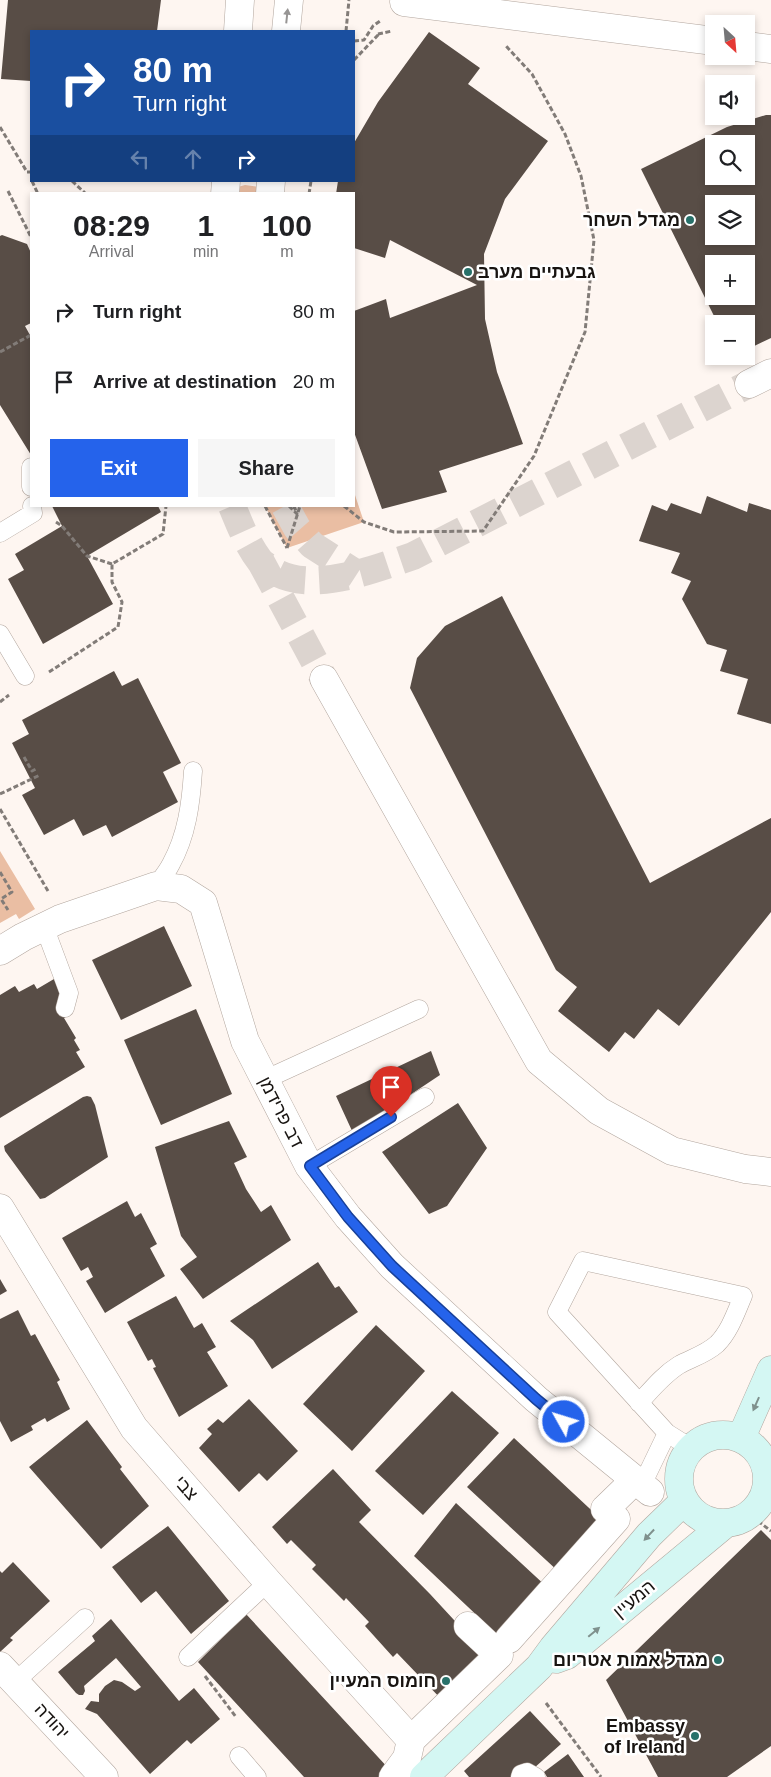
<!DOCTYPE html>
<html lang="en">
<head>
<meta charset="utf-8">
<style>
  :root { --surface:#fff; --page:#f6f6f6; --text:#202124; --muted:#757577; --accent:#2563eb }
  body { margin:0; font-family:Helvetica,"Noto Sans Hebrew",sans-serif; background:var(--page); color:var(--text); height:100vh; display:flex; flex-direction:column; font-size:19px; white-space:nowrap }
  * { box-sizing:border-box; margin:0 }
  p { font-size:16px; color:var(--muted) }
  .icon { flex:none; width:28px; height:28px; fill:none; stroke:currentColor; stroke-width:2; stroke-linecap:round; stroke-linejoin:round }
  .map { position:relative; flex:1; overflow:hidden }
  .panel { position:absolute; left:30px; top:192px; width:325px; height:315px; display:flex; flex-direction:column; background:var(--surface); border-radius:0px; box-shadow:0 2px 8px #0003 }
  .panel>* { flex:none }
  .top-card { position:absolute; left:30px; top:30px; width:325px; height:152px; border-radius:0px; box-shadow:0 2px 8px #0003; background:#1a4fa0; color:#fff; overflow:hidden }
  .needle { width:32px; rotate:154deg }
  .buttons { position:absolute; left:705px; top:15px; display:grid; gap:10px }
  .buttons a { display:grid; place-items:center; width:50px; height:50px; border-radius:0px; background:var(--surface); box-shadow:0 2px 8px #0003; font-size:25px }
  .pin { position:absolute; display:grid; place-items:center; width:42px; height:42px; color:#fff; margin:-51px -21px; border-radius:50% 50% 50% 0; rotate:-45deg; box-shadow:0 0 5px #0007 }
  .pin .icon { rotate:45deg }
  .me { position:absolute; width:55px; margin:-28px; rotate:309deg; stroke-linejoin:round; filter:drop-shadow(0 0 4px #0008) }
  .turn { display:flex; align-items:center; gap:18px; height:105px; padding:0 20px; font-size:22px }
  .turn .icon { width:65px; height:65px; stroke-width:2.5 }
  .turn b { display:block; font-size:35px; line-height:42px }
  .lanes { display:flex; align-items:center; height:48px; padding:0 20px; background:#0003; justify-content:center; gap:25px; direction:ltr }
  .lanes .off { opacity:.35 }
  .eta { display:flex; justify-content:space-evenly; align-items:center; height:85px; text-align:center }
  .eta b { font-size:30px; font-weight:700; line-height:35px }
  .button { display:flex; gap:10px; margin-top:auto; padding:10px 20px }
  .button a { flex:1; height:58px; border-radius:0px; background:var(--accent); color:#fff; font-size:20px; font-weight:700; line-height:58px; text-align:center }
  .button a+a { background:var(--page); color:var(--text) }
  ul { padding:0; list-style:none }
  li { display:flex; align-items:center; gap:15px; height:70px; padding:0 20px }
  li div { flex:1 }
  li b { display:block; font-size:19px }
  li em { font-style:normal }
  .map>svg:first-child { display:block }
</style>
</head>
<body>
<div class="map">
<svg width="771" height="1777" viewBox="0 0 771 1777">
  <rect width="100%" height="100%" fill="#fef6f1"/>
  <path fill="#eabea3" d="M 245,185 L 277,189 L 287,194 L 213,194 Z
    M 354,492 L 364,522 L 287,548 L 265,506 L 354,506 Z
    M 0,851 L 35,909 L 19,919 L 16,914 L 0,923 Z"/>
  <path fill="#584d46" fill-rule="evenodd" d="M 8,0 L 161,0 L 157,31 L 31,31 L 31,81 L 1,79 Z
    M 429,32 L 480,68 L 468,84 L 548,141 L 505,199 L 484,254 L 485,319 L 497,372 L 523,444 L 439,471 L 447,492 L 382,509 L 354,432 L 354,311 L 386,299 L 390,318 L 477,285 L 390,240 L 385,258 L 354,248 L 354,194 L 336,194 L 338,181 L 354,181 L 354,143 L 378,102 Z
    M 766,115 L 771,115 L 771,338 L 746,350 L 746,324 L 718,324 L 641,169 L 727,127 ZM 714,144 L 746,144 L 746,176 L 714,176 ZM 714,204 L 746,204 L 746,236 L 714,236 ZM 714,264 L 746,264 L 746,296 L 714,296 Z
    M 2,235 L 27,244 L 31,253 L 31,323 L 25,326 L 31,337 L 31,455 L 0,405 L 0,236 Z
    M 707,496 L 747,512 L 749,503 L 771,510 L 771,724 L 737,714 L 748,679 L 720,671 L 727,650 L 707,644 L 682,599 L 691,581 L 671,573 L 680,553 L 639,541 L 652,505 L 667,511 L 671,503 L 701,514 Z
    M 52,506 L 158,506 L 161,512 L 87,556 L 113,604 L 43,644 L 8,579 L 24,570 L 15,554 L 62,526 Z
    M 502,596 L 650,883 L 771,818 L 771,912 L 679,1026 L 658,1009 L 634,1039 L 625,1032 L 609,1052 L 558,1011 L 577,987 L 556,970 L 410,688 L 417,658 L 445,626 Z
    M 114,671 L 122,686 L 138,678 L 181,763 L 163,772 L 178,802 L 112,837 L 106,825 L 83,836 L 74,819 L 44,835 L 22,795 L 35,788 L 12,743 L 29,734 L 22,720 Z
    M 164,926 L 192,986 L 121,1020 L 92,960 Z
    M 54,979 L 64,997 L 69,1015 L 64,1018 L 76,1038 L 74,1040 L 80,1050 L 76,1052 L 85,1067 L 0,1118 L 0,995 L 15,986 L 19,992 L 34,984 L 37,989 Z
    M 196,1009 L 232,1094 L 161,1125 L 124,1040 Z
    M 431,1051 L 440,1075 L 353,1133 L 336,1096 Z
    M 87,1096 L 91,1097 L 95,1105 L 108,1157 L 45,1198 L 40,1199 L 5,1151 L 4,1146 L 83,1097 Z
    M 458,1103 L 487,1148 L 447,1206 L 429,1214 L 382,1152 Z
    M 229,1121 L 247,1157 L 234,1163 L 246,1189 L 261,1212 L 271,1205 L 291,1240 L 203,1299 L 180,1269 L 197,1257 L 181,1236 L 155,1147 Z
    M 127,1201 L 135,1217 L 141,1213 L 157,1244 L 150,1248 L 165,1276 L 105,1313 L 86,1281 L 93,1277 L 88,1267 L 81,1271 L 62,1238 Z
    M 318,1262 L 335,1288 L 339,1286 L 358,1312 L 272,1369 L 253,1340 L 230,1321 Z
    M 0,1279 L 7,1291 L 0,1295 Z
    M 176,1296 L 194,1328 L 202,1323 L 216,1347 L 207,1352 L 228,1386 L 179,1417 L 153,1368 L 156,1367 L 152,1359 L 148,1361 L 127,1322 Z
    M 18,1310 L 31,1336 L 35,1334 L 60,1380 L 57,1382 L 70,1409 L 47,1422 L 45,1418 L 31,1426 L 33,1430 L 11,1442 L 0,1421 L 0,1319 Z
    M 376,1325 L 425,1371 L 352,1451 L 303,1404 Z
    M 452,1391 L 499,1433 L 423,1515 L 375,1471 Z
    M 249,1399 L 298,1451 L 267,1481 L 259,1473 L 239,1492 L 199,1448 L 212,1434 L 207,1429 L 218,1419 L 223,1423 Z
    M 87,1420 L 122,1467 L 120,1469 L 149,1506 L 101,1549 L 29,1467 Z
    M 514,1438 L 603,1521 L 559,1572 L 467,1487 Z
    M 333,1469 L 371,1510 L 359,1522 L 430,1594 L 490,1659 L 444,1702 L 397,1653 L 393,1657 L 365,1626 L 369,1622 L 346,1598 L 344,1601 L 312,1569 L 316,1565 L 291,1540 L 287,1544 L 272,1527 Z
    M 456,1503 L 548,1588 L 503,1640 L 414,1556 Z
    M 168,1526 L 229,1601 L 191,1634 L 156,1591 L 141,1603 L 112,1567 Z
    M 761,1530 L 771,1540 L 771,1746 L 727,1777 L 658,1777 L 606,1680 Z
    M 13,1562 L 50,1601 L 10,1638 L 13,1640 L 0,1652 L 0,1571 L 2,1573 Z
    M 246,1614 L 390,1770 L 382,1777 L 304,1777 L 198,1662 Z
    M 111,1619 L 179,1701 L 194,1688 L 220,1719 L 191,1744 L 187,1740 L 150,1774 L 97,1714 L 85,1709 L 91,1701 L 99,1702 L 99,1694 L 105,1686 L 114,1680 L 122,1682 L 135,1691 L 141,1687 L 116,1658 L 84,1686 L 85,1691 L 83,1695 L 79,1695 L 76,1693 L 58,1672 L 95,1641 L 92,1636 Z
    M 530,1711 L 561,1744 L 524,1777 L 469,1777 L 464,1771 Z
    M 568,1754 L 584,1777 L 547,1777 L 544,1772 Z"/>
  <g fill="none" stroke-linecap="round" stroke-linejoin="round">
    <path stroke="#dcd4cf" stroke-width="28" stroke-dasharray="28 14" stroke-linecap="butt" d="M 232,506 C 240,525 247,544 260,561 C 263,564 268,567 272,570 C 310,595 374,569 413,556 L 749,384
      M 285,506 L 297,528 L 312,545 L 357,574
      M 261,562 L 324,679"/>
    <defs>
      <path id="lane" d="M 31,467 L 31,487
        M 0,533 L 33,513 L 32,506
        M 0,634 L 25,676
        M 156,886 C 161,879 167,872 171,864 C 187,835 191,803 193,771
        M 44,926 L 69,993 L 65,1008
        M 264,1080 L 419,1009
        M 309,1166 L 425,1097
        M 639,1403 C 652,1389 663,1375 679,1365 C 692,1358 706,1354 717,1344 C 730,1331 736,1312 743,1296 L 583,1261 L 557,1312 L 667,1433 L 691,1448
        M 642,1485 L 667,1433
        M 765,1495 L 771,1494
        M 188,1657 L 268,1582
        M 6,1671 L 18,1679 L 85,1618
        M 239,1756 L 257,1777
        M 520,1777 L 521,1774 L 527,1772 L 536,1777"/>
      <path id="street" d="M 404,2 L 714,41
        M 238,31 L 240,0
        M 286,31 L 289,0
        M 746,46 L 771,49
        M 225,194 L 226,181
        M 270,194 L 271,181
        M 749,384 L 771,373
        M 324,679 L 539,1061 L 599,1111 L 672,1151 L 745,1169 L 771,1172
        M 0,951 L 23,937 L 60,919 L 156,886 L 181,889 L 203,903 L 245,1041 L 309,1166 L 348,1217 L 392,1266 L 536,1399 L 650,1492
        M 0,1208 L 134,1428 L 268,1582 L 411,1740
        M 509,1639 L 616,1519 L 605,1509 L 635,1480
        M 0,1666 L 104,1777
        M 411,1740 L 499,1655 L 468,1626
        M 393,1777 L 407,1758 L 411,1740"/>
      <path id="secondary" d="M679 1479a44 44 0 1 1 88 0a44 44 0 1 1-88 0Z
        M 741,1438 L 771,1370
        M 556,1659 L 567,1655 L 725,1524
        M 424,1777 L 539,1667 L 553,1648 L 649,1535 L 684,1501"/>
    </defs>
    <use href="#lane" stroke="#b2a69e" stroke-width="19"/>
    <use href="#street" stroke="#b2a69e" stroke-width="29"/>
    <use href="#secondary" stroke="#b2a69e" stroke-width="29"/>
    <path stroke="#827c78" stroke-width="3" stroke-dasharray="5 2.5" stroke-linecap="butt" d="M 346,31 L 349,0
      M 378,34 L 392,31
      M 354,41 L 364,40 L 373,26 L 380,21
      M 354,60 L 379,34
      M 0,127 L 27,172 L 31,172
      M 32,181 L 38,194
      M 72,181 L 86,194
      M 8,191 L 31,237
      M 309,194 L 311,181
      M 0,352 L 31,335
      M 265,506 L 287,548
      M 289,506 L 297,514 L 294,506
      M 344,506 L 364,522 L 394,532 L 483,531 L 534,456 L 585,332 L 594,240 L 581,176 L 565,134 L 532,74 L 506,46
      M 56,522 L 62,526 L 87,556 L 112,564
      M 287,548 L 300,506
      M 49,672 L 118,627 L 122,602 L 112,582 L 112,564 L 163,534 L 166,506
      M 0,702 L 9,695
      M 24,757 L 32,771 L 36,769
      M 0,794 L 40,775
      M 0,809 L 48,891
      M 0,872 L 12,892 L 1,899 L 8,910
      M 758,1521 L 771,1531
      M 205,1676 L 236,1717
      M 546,1703 L 601,1777"/>
    <use href="#lane" stroke="#fff" stroke-width="18"/>
    <use href="#street" stroke="#fff" stroke-width="28"/>
    <use href="#secondary" stroke="#d4f7f3" stroke-width="28"/>
  </g>
  <defs><path id="oneway-solid" d="M-6-.8H1V-3.2L6.5 0L1 3.2V.8H-6Z" transform="scale(1.25)"/></defs>
  <use fill="#979594" href="#oneway-solid" transform="translate(287 16) rotate(-84)"/>
  <g fill="#7f918d">
    <use href="#oneway-solid" transform="translate(756 1404) rotate(114)"/>
    <use href="#oneway-solid" transform="translate(649 1535) rotate(133)"/>
    <use href="#oneway-solid" transform="translate(594 1632) rotate(-40)"/>
  </g>
  <g fill="none" stroke-linecap="round" stroke-linejoin="round">
    <defs>
      <path id="route" d="M 391,1117 L 310,1166 L 348,1217 L 392,1266 L 536,1399 L 564,1422"/>
    </defs>
    <use href="#route" stroke="#184099" stroke-width="12"/>
    <use href="#route" stroke="#2563eb" stroke-width="9"/>
  </g>
  <g fill="#28716a" stroke="#fff" stroke-width="2">
    <circle cx="690" cy="220" r="5"/>
    <circle cx="468" cy="272" r="5"/>
    <circle cx="718" cy="1660" r="5"/>
    <circle cx="446" cy="1681" r="5"/>
    <circle cx="695" cy="1736" r="5"/>
  </g>
  <g text-anchor="middle" dominant-baseline="central" stroke-width="5" stroke-linejoin="round" paint-order="stroke">
    <g font-size="18" font-weight="bold" fill="#181411" stroke="#fff" text-anchor="end">
      <text x="680" y="220">מגדל השחר</text>
      <text x="478" y="272" text-anchor="start">גבעתיים מערב</text>
      <text x="708" y="1660">מגדל אמות אטריום</text>
      <text x="436" y="1681">חומוס המעיין</text>
      <text x="685" y="1726">Embassy<tspan x="685" dy="21">of Ireland</tspan></text>
    </g>
    <g font-size="18" fill="#181411" stroke="#fff">
      <text transform="translate(281 1112) rotate(63)">דב פרידמן</text>
      <text transform="translate(186 1488) rotate(49)">צבי</text>
      <text transform="translate(634 1599) rotate(-40)">המעיין</text>
      <text transform="translate(52 1721) rotate(47)">יהודה</text>
    </g>
  </g>
</svg>
<div class="buttons">
<a><svg class="needle" viewBox="-14 -14 28 28"><path d="M0-13l5 13h-10z" fill="#e53935"/><path d="M0 13l5-13h-10z" fill="#757577"/></svg></a>
<a><svg class="icon" aria-label="sound" viewBox="0 0 24 24"><path d="M4 9h4l5-4v14l-5-4H4zM17 9q2 3 0 6"/></svg></a>
<a><svg class="icon" aria-label="search" viewBox="0 0 24 24"><circle cx="10" cy="10" r="6"/><path d="M15 15l6 6"/></svg></a>
<a><svg class="icon" aria-label="layers" viewBox="0 0 24 24"><path d="M12 4l9 5-9 5-9-5zM3 14l9 5 9-5"/></svg></a>
<a>+</a>
<a>−</a>
</div>
<div class="pin" style="left:391px;top:1117px;background:#d93025"><svg class="icon" aria-label="arrive" viewBox="0 0 24 24"><path d="M6 21V4h12l-3 4 3 4H6"/></svg></div>
<svg class="me" style="left:564px;top:1422px" viewBox="-20 -20 40 40"><circle r="17" fill="#2563eb" stroke="#fff" stroke-width="3"/><path d="M0-11L8 9 0 5-8 9z" fill="#fff"/></svg>
<div class="top-card">
<div class="turn"><svg class="icon" aria-label="right" viewBox="0 0 24 24"><path d="M7 20v-9h11M14 6l5 5-5 5"/></svg><div><b>80 m</b>Turn right</div></div>
<div class="lanes"><svg class="icon off" aria-label="left" viewBox="0 0 24 24"><path d="M17 20v-9H6M10 6l-5 5 5 5"/></svg><svg class="icon off" aria-label="ahead" viewBox="0 0 24 24"><path d="M12 20V5M6 11l6-6 6 6"/></svg><svg class="icon" aria-label="right" viewBox="0 0 24 24"><path d="M7 20v-9h11M14 6l5 5-5 5"/></svg></div>
</div>
<section class="panel">
<div class="eta">
<div><b>08:29</b><p>Arrival</p></div>
<div><b>1</b><p>min</p></div>
<div><b>100</b><p>m</p></div>
</div>
<ul>
<li><svg class="icon" aria-label="right" viewBox="0 0 24 24"><path d="M7 20v-9h11M14 6l5 5-5 5"/></svg><div><b>Turn right</b></div><em>80 m</em></li>
<li><svg class="icon" aria-label="arrive" viewBox="0 0 24 24"><path d="M6 21V4h12l-3 4 3 4H6"/></svg><div><b>Arrive at destination</b></div><em>20 m</em></li>
</ul>
<div class="button"><a>Exit</a><a>Share</a></div>
</section>
</div>
</body>
</html>
